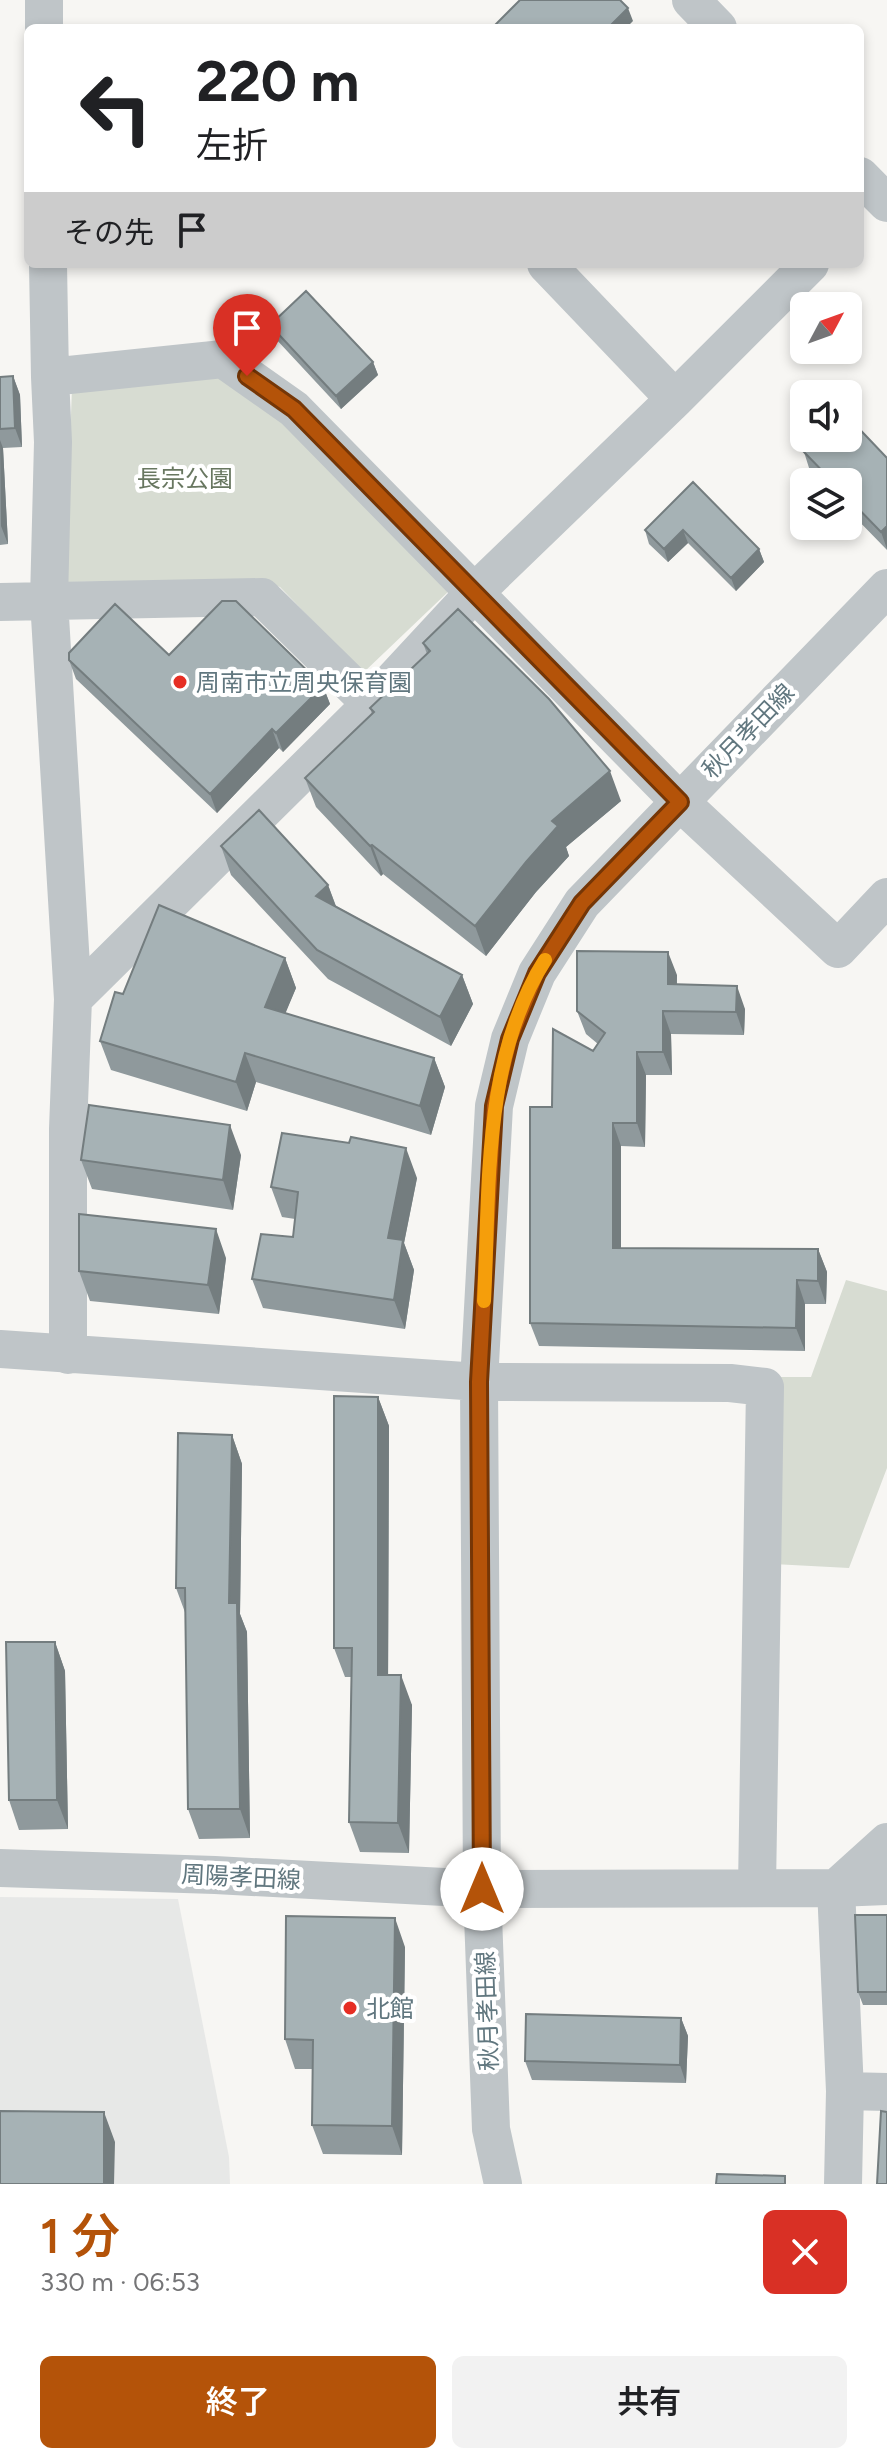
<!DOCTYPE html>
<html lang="ja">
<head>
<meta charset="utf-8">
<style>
  :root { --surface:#fff; --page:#f2f2f2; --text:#202124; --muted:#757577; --accent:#b45309 }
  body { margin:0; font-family:Figtree,"Noto Sans JP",sans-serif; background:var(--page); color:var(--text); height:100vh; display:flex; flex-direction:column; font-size:30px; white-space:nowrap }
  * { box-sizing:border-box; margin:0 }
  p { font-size:26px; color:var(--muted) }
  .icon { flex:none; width:44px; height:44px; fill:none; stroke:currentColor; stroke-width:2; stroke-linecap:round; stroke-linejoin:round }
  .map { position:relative; height:2184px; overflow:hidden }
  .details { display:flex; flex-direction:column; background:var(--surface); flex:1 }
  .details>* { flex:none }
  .guide { position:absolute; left:24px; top:24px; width:840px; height:244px; border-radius:12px; box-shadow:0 4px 12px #0003; background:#fff; color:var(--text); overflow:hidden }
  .needle { width:52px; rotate:49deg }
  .controls { position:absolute; left:790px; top:292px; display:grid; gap:16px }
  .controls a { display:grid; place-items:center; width:72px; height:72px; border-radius:12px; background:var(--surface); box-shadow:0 4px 12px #0003; font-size:40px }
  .pin { position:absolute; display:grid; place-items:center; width:68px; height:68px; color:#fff; margin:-82px -34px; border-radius:50% 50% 50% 0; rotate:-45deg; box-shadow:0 0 8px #0007 }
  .pin .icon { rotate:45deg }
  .me { position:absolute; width:88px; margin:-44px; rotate:0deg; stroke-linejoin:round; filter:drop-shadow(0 0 6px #0008) }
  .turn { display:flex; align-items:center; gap:28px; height:168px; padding:0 40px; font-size:36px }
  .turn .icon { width:104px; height:104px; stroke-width:2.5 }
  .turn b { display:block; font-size:56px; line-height:68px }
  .then { display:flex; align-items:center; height:76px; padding:0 40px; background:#0003; gap:16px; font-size:30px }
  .round { display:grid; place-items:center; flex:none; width:84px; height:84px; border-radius:12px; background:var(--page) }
  .overview { display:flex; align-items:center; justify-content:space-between; height:136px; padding:0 40px }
  h1 { font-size:48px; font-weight:600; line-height:60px; color:var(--accent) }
  .cta { display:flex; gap:16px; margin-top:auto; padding:16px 40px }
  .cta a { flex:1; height:92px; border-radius:12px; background:var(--accent); color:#fff; font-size:32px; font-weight:600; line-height:92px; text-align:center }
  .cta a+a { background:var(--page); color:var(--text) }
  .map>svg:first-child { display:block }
</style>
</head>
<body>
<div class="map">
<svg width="887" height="2184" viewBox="0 0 887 2184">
  <rect width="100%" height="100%" fill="#f7f6f3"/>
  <path fill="#e7e8e7" d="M 0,1897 L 178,1899 L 229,2157 L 230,2184 L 0,2184 Z"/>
  <path fill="#d7dcd2" d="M 216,373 L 267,405 L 450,590 L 363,673 L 280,587 L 255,580 L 65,582 L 72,387 Z
    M 846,1280 L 887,1291 L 887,1468 L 849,1568 L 773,1564 L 774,1377 L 811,1377 Z"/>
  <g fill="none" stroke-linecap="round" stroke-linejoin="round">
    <path stroke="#bfc5c8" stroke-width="38" d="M 44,0 L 44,28
      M 691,0 L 718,28
      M 860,176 L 887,203
      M 48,264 L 50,377 L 53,442 L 49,600 L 73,999 L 68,1129 L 68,1355
      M 546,264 L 675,399
      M 50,377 L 223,359 L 294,409 L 680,802 L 838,949 L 887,897
      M 0,602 L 262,597 L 371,704
      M 73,999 L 371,704 L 475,592 L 675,399 L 810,264
      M 0,1349 L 479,1382 L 730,1383 L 765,1387 L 757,1888
      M 0,1868 L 215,1875 L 482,1889 L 836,1888 L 887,1886
      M 836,1888 L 845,2091 L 843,2184
      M 836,1888 L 887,1842
      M 845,2091 L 887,2092
      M 503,2184 L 491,2129 L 482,1889 L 479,1382 L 494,1106 L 510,1039 L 537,973 L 582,903 L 887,588"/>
  </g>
  <path fill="#8f999c" d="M 270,325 L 373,362 L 378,375 L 341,409 L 275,338 Z
    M 13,376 L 20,395 L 22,447 L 3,448 L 8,544 L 0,545 L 0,377 Z
    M 804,452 L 887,458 L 887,550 L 848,510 L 848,482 L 821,482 L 810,471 Z
    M 693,482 L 759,549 L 764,562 L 736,591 L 688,543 L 668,562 L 649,544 L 645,530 Z
    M 423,643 L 621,801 L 566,847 L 569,856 L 536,892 L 486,956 L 383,874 L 381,876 L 316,807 L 305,778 L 372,714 L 370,708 L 427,654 Z
    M 169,655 L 323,686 L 330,704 L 283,752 L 279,748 L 217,813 L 76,679 L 69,660 Z
    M 221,846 L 328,885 L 336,906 L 462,975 L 473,1004 L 451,1046 L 328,979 L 231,875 Z
    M 285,958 L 296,988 L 285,1013 L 434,1058 L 445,1087 L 431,1135 L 256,1082 L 247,1111 L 111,1070 L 100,1041 L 123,994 Z
    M 677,975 L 677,984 L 745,1009 L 744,1035 L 671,1034 L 672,1075 L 646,1075 L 645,1147 L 621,1146 L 621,1248 L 818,1249 L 827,1272 L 826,1304 L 805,1304 L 805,1351 L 539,1346 L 530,1323 L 552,1107 L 598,1044 L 586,1034 L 577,1011 Z
    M 241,1155 L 233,1210 L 92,1189 L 81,1160 Z
    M 417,1178 L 404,1243 L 414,1270 L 405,1329 L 263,1308 L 252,1279 L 293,1237 L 295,1219 L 282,1217 L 271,1187 Z
    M 226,1258 L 219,1314 L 90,1301 L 79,1271 Z
    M 378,1397 L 389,1426 L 388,1675 L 412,1705 L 409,1853 L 360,1852 L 349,1822 L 351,1677 L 345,1677 L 334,1648 Z
    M 232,1435 L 242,1464 L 240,1614 L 247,1632 L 250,1838 L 199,1839 L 188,1809 L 186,1615 L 176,1588 Z
    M 55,1642 L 65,1671 L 68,1829 L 19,1830 L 9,1800 Z
    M 887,1915 L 887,2005 L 863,2005 L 858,1992 Z
    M 405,1947 L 402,2155 L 323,2154 L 312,2125 L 313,2069 L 295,2069 L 285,2039 Z
    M 681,2018 L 688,2036 L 686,2083 L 532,2080 L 525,2061 Z"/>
  <path fill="#747d7f" d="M 628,8 L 633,21 L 626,28 L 608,28 Z
    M 373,362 L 378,375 L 341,409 L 336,396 Z
    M 13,376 L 20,395 L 22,447 L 15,428 Z
    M 0,440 L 3,448 L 8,544 L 1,526 Z
    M 887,526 L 887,549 L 881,532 Z
    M 683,530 L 688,543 L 668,562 L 664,549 Z
    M 759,549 L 764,562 L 736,591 L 731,578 Z
    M 323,686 L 330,704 L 283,752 L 276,733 Z
    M 272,729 L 279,748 L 217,813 L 210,794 Z
    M 610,771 L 621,801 L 566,847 L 569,856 L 536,892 L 486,956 L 475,926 L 552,821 Z
    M 372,845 L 383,874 L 381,876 L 370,846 Z
    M 328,885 L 339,915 L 316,896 Z
    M 668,952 L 677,975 L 676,1007 L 668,984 Z
    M 285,958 L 296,988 L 276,1036 L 265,1007 Z
    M 462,975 L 473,1004 L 451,1046 L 440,1017 Z
    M 737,986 L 745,1009 L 744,1035 L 736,1012 Z
    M 663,1011 L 671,1034 L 672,1075 L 663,1052 Z
    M 637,1052 L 646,1075 L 645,1147 L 637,1123 Z
    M 245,1053 L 256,1082 L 247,1111 L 236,1082 Z
    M 434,1058 L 445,1087 L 431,1135 L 420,1106 Z
    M 613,1123 L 621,1146 L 621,1271 L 613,1248 Z
    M 230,1125 L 241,1155 L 233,1210 L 223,1180 Z
    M 406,1148 L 417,1178 L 404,1243 L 414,1270 L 405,1329 L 394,1300 L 388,1238 Z
    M 216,1229 L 226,1258 L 219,1314 L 208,1285 Z
    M 818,1249 L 827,1272 L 826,1304 L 818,1281 Z
    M 797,1280 L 805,1304 L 805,1351 L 796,1328 Z
    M 378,1397 L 389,1426 L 388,1704 L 378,1675 Z
    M 232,1435 L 242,1464 L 240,1614 L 247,1632 L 250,1838 L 240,1809 L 229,1603 Z
    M 55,1642 L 65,1671 L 68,1829 L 57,1800 Z
    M 401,1675 L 412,1705 L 409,1853 L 398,1823 Z
    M 395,1918 L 405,1947 L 402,2155 L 392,2126 Z
    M 681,2018 L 688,2036 L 686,2083 L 680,2065 Z
    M 104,2112 L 115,2142 L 114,2184 L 104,2184 Z"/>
  <path fill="#a6b2b5" stroke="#747d7f" stroke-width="2" d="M 520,0 L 620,0 L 628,8 L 608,28 L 497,28 L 494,26 Z
    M 306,291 L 373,362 L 336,396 L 270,325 Z
    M 13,376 L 15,428 L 0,429 L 0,377 Z
    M 848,417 L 887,458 L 887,526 L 881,532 L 848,498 L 848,482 L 833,482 L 804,452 L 818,438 L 848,438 Z
    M 693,482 L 759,549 L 731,578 L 683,530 L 664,549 L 645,530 Z
    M 222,601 L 236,601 L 323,686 L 276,733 L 272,729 L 210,794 L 69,660 L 69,653 L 115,604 L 169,655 Z
    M 458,609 L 549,699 L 610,771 L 552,821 L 558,826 L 526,862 L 475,926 L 372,845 L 370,846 L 305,778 L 374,712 L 370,708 L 430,651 L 423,643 Z
    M 259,810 L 328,885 L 316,896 L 462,975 L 440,1017 L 317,950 L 221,846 Z
    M 159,905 L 285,958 L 265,1007 L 434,1058 L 420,1106 L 245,1053 L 236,1082 L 100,1041 L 115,992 L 123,994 Z
    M 577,951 L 668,952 L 668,984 L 737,986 L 736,1012 L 663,1011 L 663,1052 L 637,1052 L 637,1123 L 613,1123 L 613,1248 L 818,1249 L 818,1281 L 797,1280 L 796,1328 L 530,1323 L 530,1107 L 552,1107 L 553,1029 L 593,1051 L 605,1033 L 577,1011 Z
    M 89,1105 L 230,1125 L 223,1180 L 81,1160 Z
    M 282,1133 L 349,1143 L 351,1137 L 406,1148 L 388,1238 L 403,1240 L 394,1300 L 252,1279 L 261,1234 L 293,1237 L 298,1192 L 271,1187 Z
    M 79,1214 L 216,1229 L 208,1285 L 79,1271 Z
    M 334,1396 L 378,1397 L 378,1675 L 401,1675 L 398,1823 L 349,1822 L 352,1648 L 334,1648 Z
    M 178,1433 L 232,1435 L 229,1603 L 237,1603 L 240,1809 L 188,1809 L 185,1588 L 176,1588 Z
    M 6,1642 L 55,1642 L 57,1800 L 9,1800 Z
    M 855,1915 L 887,1915 L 887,1992 L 858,1992 Z
    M 286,1916 L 395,1918 L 392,2126 L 312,2125 L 313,2040 L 285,2039 Z
    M 526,2014 L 681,2018 L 680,2065 L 525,2061 Z
    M 0,2111 L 104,2112 L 104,2184 L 0,2184 Z
    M 881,2111 L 887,2112 L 887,2184 L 877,2184 Z
    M 717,2174 L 785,2176 L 785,2184 L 716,2184 Z"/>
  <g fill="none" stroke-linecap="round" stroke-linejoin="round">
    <defs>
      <path id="route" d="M 247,376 L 294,409 L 680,802 L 582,903 L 537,973 L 510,1039 L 494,1106 L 479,1382 L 482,1889"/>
    </defs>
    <use href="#route" stroke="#753606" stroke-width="20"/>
    <use href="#route" stroke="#b45309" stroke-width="14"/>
    <path stroke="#f59e0b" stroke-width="14" d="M 484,1301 C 490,1188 482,1060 545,960"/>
  </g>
  <g fill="#e62e24" stroke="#fff" stroke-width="3">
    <circle cx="180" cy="682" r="8"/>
    <circle cx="350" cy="2008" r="8"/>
  </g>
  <g text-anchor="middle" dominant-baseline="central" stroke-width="8" stroke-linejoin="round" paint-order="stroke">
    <g font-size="24" fill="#687760" stroke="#fff">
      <text x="185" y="478">長宗公園</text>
    </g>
    <g font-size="24" fill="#61777f" stroke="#fff" text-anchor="start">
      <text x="196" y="682">周南市立周央保育園</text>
      <text x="366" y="2008">北館</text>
    </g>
    <g font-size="24" fill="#61777f" stroke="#fff">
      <text transform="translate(748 731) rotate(-46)">秋月孝田線</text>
      <text transform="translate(241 1877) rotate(3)">周陽孝田線</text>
      <text transform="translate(487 2011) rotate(-92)">秋月孝田線</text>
    </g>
  </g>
</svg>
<div class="controls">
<a><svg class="needle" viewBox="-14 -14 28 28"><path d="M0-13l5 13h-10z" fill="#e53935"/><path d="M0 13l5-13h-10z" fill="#757577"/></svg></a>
<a><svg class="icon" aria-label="sound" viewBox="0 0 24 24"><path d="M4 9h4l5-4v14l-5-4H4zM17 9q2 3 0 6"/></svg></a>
<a><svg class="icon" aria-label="layers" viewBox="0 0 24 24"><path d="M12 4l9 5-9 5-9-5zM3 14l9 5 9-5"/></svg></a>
</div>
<div class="pin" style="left:247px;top:376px;background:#d93025"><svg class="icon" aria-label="arrive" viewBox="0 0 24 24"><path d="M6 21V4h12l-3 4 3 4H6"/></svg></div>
<svg class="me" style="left:482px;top:1889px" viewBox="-20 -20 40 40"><circle r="19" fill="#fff"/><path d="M0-13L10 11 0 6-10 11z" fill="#b45309"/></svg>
<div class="guide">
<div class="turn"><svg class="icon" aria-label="left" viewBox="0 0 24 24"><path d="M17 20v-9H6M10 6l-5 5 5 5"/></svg><div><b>220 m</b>左折</div></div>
<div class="then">その先<svg class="icon" aria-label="arrive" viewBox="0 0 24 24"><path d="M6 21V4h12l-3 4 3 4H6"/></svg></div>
</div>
</div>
<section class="details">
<div class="overview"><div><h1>1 分</h1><p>330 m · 06:53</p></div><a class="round" style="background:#d93025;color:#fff"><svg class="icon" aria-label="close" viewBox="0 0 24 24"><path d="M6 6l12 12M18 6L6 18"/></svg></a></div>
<div class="cta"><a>終了</a><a>共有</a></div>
</section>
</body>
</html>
